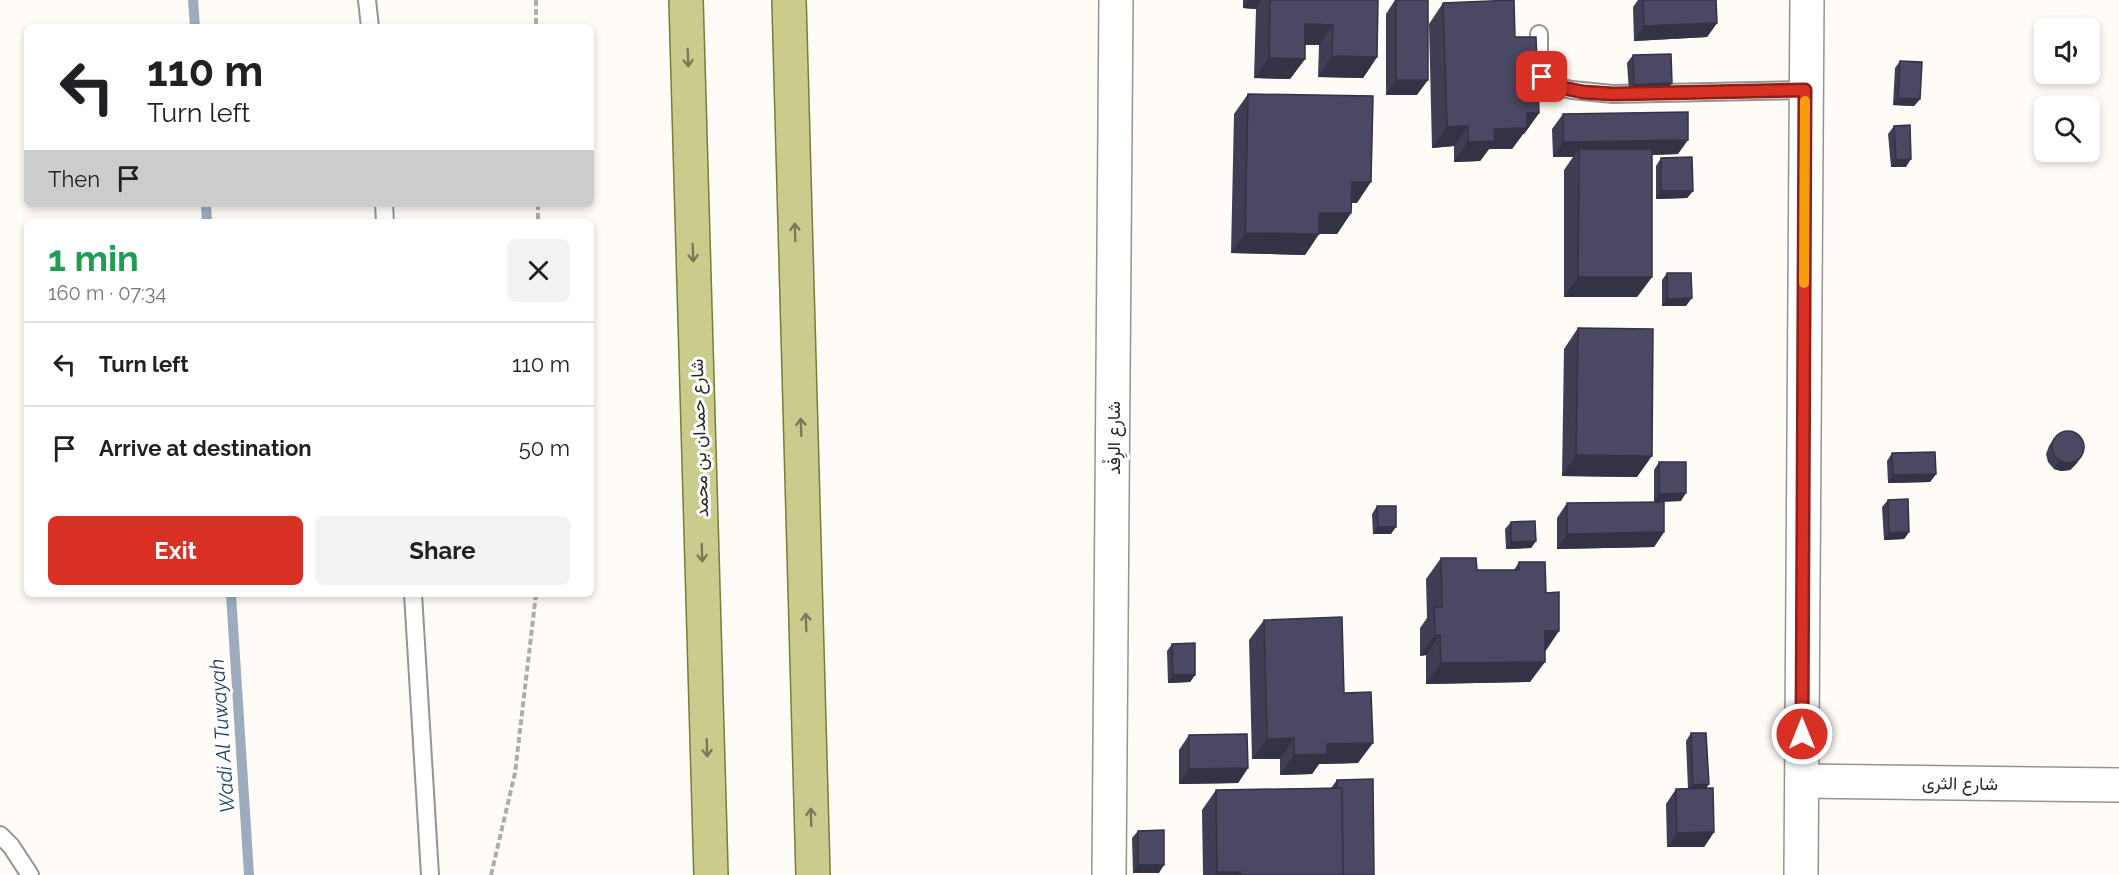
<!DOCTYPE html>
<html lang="en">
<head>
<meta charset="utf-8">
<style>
  :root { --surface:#fff; --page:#f2f2f2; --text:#202124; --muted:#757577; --line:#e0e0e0; --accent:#d93025 }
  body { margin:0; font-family:Raleway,Vazirmatn,sans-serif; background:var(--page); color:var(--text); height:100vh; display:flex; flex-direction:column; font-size:22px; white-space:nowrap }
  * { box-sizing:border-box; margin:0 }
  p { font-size:20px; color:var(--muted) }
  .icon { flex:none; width:33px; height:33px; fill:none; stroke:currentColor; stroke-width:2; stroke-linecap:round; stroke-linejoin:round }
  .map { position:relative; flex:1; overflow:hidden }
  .details { position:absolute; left:24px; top:219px; width:570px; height:378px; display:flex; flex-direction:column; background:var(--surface); border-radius:9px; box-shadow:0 3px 9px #0003 }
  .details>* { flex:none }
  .banner { position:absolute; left:24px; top:24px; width:570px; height:183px; border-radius:9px; box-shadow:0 3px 9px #0003; background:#fff; color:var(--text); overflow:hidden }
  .fabs { position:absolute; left:2034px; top:18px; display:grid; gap:12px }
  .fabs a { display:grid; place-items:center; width:66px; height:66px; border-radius:9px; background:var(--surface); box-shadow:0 3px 9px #0003; font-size:30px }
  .pin { position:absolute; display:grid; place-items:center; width:51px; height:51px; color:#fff; margin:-26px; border-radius:12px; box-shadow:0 3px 9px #0006 }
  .me { position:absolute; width:66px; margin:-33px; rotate:0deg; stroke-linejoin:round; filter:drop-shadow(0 0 4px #0008) }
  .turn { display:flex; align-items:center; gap:21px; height:126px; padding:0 24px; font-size:27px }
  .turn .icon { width:78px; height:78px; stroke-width:2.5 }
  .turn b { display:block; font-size:42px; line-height:51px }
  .then { display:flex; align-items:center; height:57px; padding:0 24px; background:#0003; gap:12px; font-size:22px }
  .round { display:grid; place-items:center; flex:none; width:63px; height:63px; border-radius:9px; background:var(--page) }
  .headline { display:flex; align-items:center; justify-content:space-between; height:102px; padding:0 24px }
  h1 { font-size:36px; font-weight:700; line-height:45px; color:#1e9e55 }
  .primary-button { display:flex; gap:12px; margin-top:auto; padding:12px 24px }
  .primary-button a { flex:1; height:69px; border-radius:9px; background:var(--accent); color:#fff; font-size:24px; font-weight:700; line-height:69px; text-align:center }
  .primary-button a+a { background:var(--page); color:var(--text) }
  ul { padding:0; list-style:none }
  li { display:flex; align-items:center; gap:18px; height:84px; padding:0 24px; border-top:2px solid var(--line) }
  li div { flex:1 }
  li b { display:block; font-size:22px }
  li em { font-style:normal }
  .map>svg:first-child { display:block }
</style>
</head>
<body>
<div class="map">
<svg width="2119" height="875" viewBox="0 0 2119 875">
  <rect width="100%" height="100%" fill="#fffbf6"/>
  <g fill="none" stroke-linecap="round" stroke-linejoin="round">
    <path stroke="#9cacbc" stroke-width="10" d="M 193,0 L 195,27
      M 206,204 L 207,222
      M 231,594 L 249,875"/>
    <defs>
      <path id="lane" d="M 367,0 L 370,27
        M 1539,34 L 1539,65 L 1542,77 L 1549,85 L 1572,90 L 1613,94 L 1805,90
        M 384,204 L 385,222
        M 413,594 L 430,875
        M 0,835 L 11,846 L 30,875"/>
      <path id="street" d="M 1802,781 L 2119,785
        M 1109,875 L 1116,0
        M 1801,875 L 1807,0"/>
      <path id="primary" d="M 686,0 L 711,875
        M 789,0 L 813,875"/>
    </defs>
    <use href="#lane" stroke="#97948f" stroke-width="20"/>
    <use href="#street" stroke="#97948f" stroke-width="36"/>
    <use href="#primary" stroke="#7a7c38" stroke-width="36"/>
    <path stroke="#b0ada9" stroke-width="4" stroke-dasharray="6 3" stroke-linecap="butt" d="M 536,0 L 536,27
      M 538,204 L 538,222
      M 491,875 L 515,773 L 536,594"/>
    <use href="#lane" stroke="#fff" stroke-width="16"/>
    <use href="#street" stroke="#fff" stroke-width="33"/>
    <use href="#primary" stroke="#cacc8e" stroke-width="33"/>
  </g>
  <path fill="#403e54" d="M 1243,0 L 1378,0 L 1377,57 L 1363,78 L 1318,77 L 1319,45 L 1305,45 L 1305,59 L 1290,79 L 1254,78 L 1256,9 L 1243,8 Z
    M 1395,0 L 1428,0 L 1417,95 L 1386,95 L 1386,14 Z
    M 1638,0 L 1643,0 L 1717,23 L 1707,37 L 1634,41 L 1633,7 Z
    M 1443,3 L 1515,37 L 1539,113 L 1524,134 L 1523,134 L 1512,149 L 1489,149 L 1480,161 L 1454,162 L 1454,146 L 1432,148 L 1429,24 Z
    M 1633,55 L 1667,91 L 1629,92 L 1627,63 Z
    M 1900,61 L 1920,99 L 1914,106 L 1893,105 L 1895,68 Z
    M 1248,94 L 1357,203 L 1352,203 L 1351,213 L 1337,234 L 1319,234 L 1305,255 L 1231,253 L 1234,114 Z
    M 1563,114 L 1678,154 L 1652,155 L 1652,277 L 1637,297 L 1564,297 L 1564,170 L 1573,157 L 1553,157 L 1552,129 Z
    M 1894,126 L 1906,167 L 1891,167 L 1888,134 Z
    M 1661,158 L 1693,191 L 1687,198 L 1656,199 L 1656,166 Z
    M 1667,273 L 1686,306 L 1662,306 L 1662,280 Z
    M 1578,328 L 1637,477 L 1562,476 L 1564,349 Z
    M 2054,438 L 2082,456 L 2076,464 L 2070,470 L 2061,471 L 2054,469 L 2048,462 L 2046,454 L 2049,446 Z
    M 1892,453 L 1936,474 L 1930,482 L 1888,483 L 1887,461 Z
    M 1659,462 L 1681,501 L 1654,502 L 1654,470 Z
    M 1888,500 L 1909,532 L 1904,539 L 1884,540 L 1882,507 Z
    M 1567,503 L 1664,532 L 1654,547 L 1557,549 L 1557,518 Z
    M 1377,506 L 1391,534 L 1373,534 L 1372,514 Z
    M 1511,522 L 1536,541 L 1531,548 L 1506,549 L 1505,529 Z
    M 1441,558 L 1477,570 L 1514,570 L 1519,562 L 1545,652 L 1530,682 L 1426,684 L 1426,655 L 1420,656 L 1420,628 L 1427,618 L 1426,579 Z
    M 1264,620 L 1344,693 L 1358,763 L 1319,764 L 1312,774 L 1280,775 L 1280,759 L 1252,759 L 1249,640 Z
    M 1172,644 L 1195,675 L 1190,682 L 1168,683 L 1167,651 Z
    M 1691,733 L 1709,784 L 1706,788 L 1714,832 L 1704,847 L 1667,847 L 1666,804 L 1676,789 L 1688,789 L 1686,741 Z
    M 1189,735 L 1248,768 L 1238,783 L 1179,784 L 1179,750 Z
    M 1337,780 L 1374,875 L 1203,875 L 1202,810 L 1216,790 L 1331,788 Z
    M 1138,831 L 1159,873 L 1133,873 L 1132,838 Z"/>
  <path fill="#343245" d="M 1248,0 L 1262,0 L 1256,9 L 1243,8 Z
    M 1717,23 L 1707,37 L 1634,41 L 1644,26 Z
    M 1305,24 L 1333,25 L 1319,45 L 1291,44 Z
    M 1332,56 L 1377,57 L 1363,78 L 1318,77 Z
    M 1269,58 L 1305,59 L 1290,79 L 1254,78 Z
    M 1396,80 L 1428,80 L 1417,95 L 1386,95 Z
    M 1672,83 L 1667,91 L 1629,92 L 1634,85 Z
    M 1898,98 L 1920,99 L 1914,106 L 1893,105 Z
    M 1527,113 L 1539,113 L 1524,134 L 1523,134 L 1512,149 L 1489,149 L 1480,161 L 1454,162 L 1468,142 Z
    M 1468,126 L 1454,146 L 1432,148 L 1447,127 Z
    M 1688,140 L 1678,154 L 1579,157 L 1579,149 L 1573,157 L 1553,157 L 1563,142 Z
    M 1911,159 L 1906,167 L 1891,167 L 1896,160 Z
    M 1352,182 L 1371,182 L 1357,203 L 1338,202 Z
    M 1661,191 L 1693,191 L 1687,198 L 1656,199 Z
    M 1319,213 L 1351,213 L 1337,234 L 1305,233 Z
    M 1245,233 L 1319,234 L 1305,255 L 1231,253 Z
    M 1578,277 L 1652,277 L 1637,297 L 1564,297 Z
    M 1692,298 L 1686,306 L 1662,306 L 1667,299 Z
    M 1576,455 L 1652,456 L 1637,477 L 1562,476 Z
    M 2082,456 L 2076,464 L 2070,470 L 2061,471 L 2054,469 L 2059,461 Z
    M 1936,474 L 1930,482 L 1888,483 L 1893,475 Z
    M 1686,493 L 1681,501 L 1654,502 L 1659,494 Z
    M 1378,527 L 1396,527 L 1391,534 L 1373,534 Z
    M 1664,532 L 1654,547 L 1557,549 L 1567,534 Z
    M 1909,532 L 1904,539 L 1884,540 L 1889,533 Z
    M 1536,541 L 1531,548 L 1506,549 L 1511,542 Z
    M 1545,631 L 1559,631 L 1545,652 L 1530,652 Z
    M 1435,635 L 1440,635 L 1426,655 L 1420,656 Z
    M 1545,662 L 1530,682 L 1426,684 L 1441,663 Z
    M 1173,675 L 1195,675 L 1190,682 L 1168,683 Z
    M 1294,738 L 1280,759 L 1252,759 L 1267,739 Z
    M 1373,743 L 1358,763 L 1319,764 L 1312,774 L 1280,775 L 1294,755 L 1327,744 Z
    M 1248,768 L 1238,783 L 1179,784 L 1189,769 Z
    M 1709,784 L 1704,792 L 1688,792 L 1693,785 Z
    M 1714,832 L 1704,847 L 1667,847 L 1677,833 Z
    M 1138,865 L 1164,865 L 1159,873 L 1133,873 Z
    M 1217,872 L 1241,872 L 1239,875 L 1215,875 Z"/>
  <path fill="#4a4862" stroke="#343245" stroke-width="1.5" d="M 1270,0 L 1378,0 L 1377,57 L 1332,56 L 1333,25 L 1305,24 L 1305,59 L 1269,58 Z
    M 1396,0 L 1428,0 L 1428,80 L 1396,80 Z
    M 1514,0 L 1515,37 L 1536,37 L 1539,113 L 1527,113 L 1527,128 L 1494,129 L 1495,141 L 1468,142 L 1468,126 L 1447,127 L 1443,3 Z
    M 1643,0 L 1716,0 L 1717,23 L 1644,26 Z
    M 1671,54 L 1672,83 L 1634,85 L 1633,55 Z
    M 1900,61 L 1922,62 L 1920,99 L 1898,98 Z
    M 1248,94 L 1373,96 L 1371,182 L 1352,182 L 1351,213 L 1319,213 L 1319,234 L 1245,233 Z
    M 1688,112 L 1688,140 L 1563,142 L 1563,114 Z
    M 1910,125 L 1911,159 L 1896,160 L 1894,126 Z
    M 1579,149 L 1652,149 L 1652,277 L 1578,277 Z
    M 1692,157 L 1693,191 L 1661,191 L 1661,158 Z
    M 1667,273 L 1691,273 L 1692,298 L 1667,299 Z
    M 1578,328 L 1653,329 L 1652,456 L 1576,455 Z
    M2052 447a16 16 0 1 1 32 0a16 16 0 1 1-32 0Z
    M 1935,452 L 1936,474 L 1893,475 L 1892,453 Z
    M 1659,462 L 1686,462 L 1686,493 L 1659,494 Z
    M 1908,499 L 1909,532 L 1889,533 L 1888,500 Z
    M 1664,502 L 1664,532 L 1567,534 L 1567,503 Z
    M 1377,506 L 1396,506 L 1396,527 L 1378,527 Z
    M 1535,521 L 1536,541 L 1511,542 L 1511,522 Z
    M 1441,558 L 1476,558 L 1477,570 L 1519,570 L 1519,562 L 1545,562 L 1546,593 L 1559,592 L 1559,631 L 1545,631 L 1545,662 L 1441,663 L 1440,635 L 1435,635 L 1434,607 L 1442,607 Z
    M 1342,617 L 1344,693 L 1371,692 L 1373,743 L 1327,744 L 1327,754 L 1294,755 L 1294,738 L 1267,739 L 1264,620 Z
    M 1195,643 L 1195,675 L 1173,675 L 1172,644 Z
    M 1691,733 L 1706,733 L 1709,784 L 1693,785 Z
    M 1247,734 L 1248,768 L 1189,769 L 1189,735 Z
    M 1373,779 L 1374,875 L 1343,875 L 1342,788 L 1337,788 L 1337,780 Z
    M 1342,788 L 1343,875 L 1241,875 L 1241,872 L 1217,872 L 1216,790 Z
    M 1713,788 L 1714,832 L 1677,833 L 1676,789 Z
    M 1164,830 L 1164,865 L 1138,865 L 1138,831 Z"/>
  <defs><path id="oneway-shaft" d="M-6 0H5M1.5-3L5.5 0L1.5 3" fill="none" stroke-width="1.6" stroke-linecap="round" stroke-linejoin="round" transform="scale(1.5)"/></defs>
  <g stroke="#797a5a">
    <use href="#oneway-shaft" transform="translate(688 58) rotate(88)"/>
    <use href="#oneway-shaft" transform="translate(795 232) rotate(-92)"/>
    <use href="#oneway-shaft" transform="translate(693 253) rotate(88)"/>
    <use href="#oneway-shaft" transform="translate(801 427) rotate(-92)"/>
    <use href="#oneway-shaft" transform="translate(702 553) rotate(88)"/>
    <use href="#oneway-shaft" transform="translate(806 622) rotate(-92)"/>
    <use href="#oneway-shaft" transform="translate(707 748) rotate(88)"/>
    <use href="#oneway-shaft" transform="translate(811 817) rotate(-92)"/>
  </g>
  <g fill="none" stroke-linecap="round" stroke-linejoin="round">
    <defs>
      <path id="route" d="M 1542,77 L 1549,85 L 1583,92 L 1613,94 L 1805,90 L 1802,734"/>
    </defs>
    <use href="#route" stroke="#8d1f18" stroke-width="15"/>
    <use href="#route" stroke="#d93025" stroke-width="10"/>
    <path stroke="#f59e0b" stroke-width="10" d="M 1804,283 L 1805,101"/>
  </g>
  <g text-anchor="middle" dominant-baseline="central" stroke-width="6" stroke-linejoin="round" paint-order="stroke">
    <g font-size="18" fill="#282725" stroke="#fff">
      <text transform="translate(699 438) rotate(-92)">شارع حمدان بن محمد</text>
      <text transform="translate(1113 438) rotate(-90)">شارع الرِفْد</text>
      <text transform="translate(1960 783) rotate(1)">شارع الثرى</text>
    </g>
    <g font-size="20" font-style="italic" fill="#1e4264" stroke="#fff">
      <text transform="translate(222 736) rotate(-94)">Wadi Al Tuwayah</text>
    </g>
  </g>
</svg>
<div class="fabs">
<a><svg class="icon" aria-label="sound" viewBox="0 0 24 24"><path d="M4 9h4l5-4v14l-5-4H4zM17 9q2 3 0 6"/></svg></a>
<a><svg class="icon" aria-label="search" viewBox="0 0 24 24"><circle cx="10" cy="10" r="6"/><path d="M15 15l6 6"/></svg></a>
</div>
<div class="pin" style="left:1542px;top:77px;background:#d93025"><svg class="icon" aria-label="arrive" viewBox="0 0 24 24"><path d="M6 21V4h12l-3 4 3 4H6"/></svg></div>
<svg class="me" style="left:1802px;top:734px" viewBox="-20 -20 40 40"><circle r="17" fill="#d93025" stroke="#fff" stroke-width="3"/><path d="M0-11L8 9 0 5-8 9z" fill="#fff"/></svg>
<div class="banner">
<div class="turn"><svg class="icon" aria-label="left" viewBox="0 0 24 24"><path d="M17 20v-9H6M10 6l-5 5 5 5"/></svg><div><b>110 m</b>Turn left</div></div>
<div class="then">Then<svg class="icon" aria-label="arrive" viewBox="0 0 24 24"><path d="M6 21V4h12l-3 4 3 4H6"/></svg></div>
</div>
<section class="details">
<div class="headline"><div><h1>1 min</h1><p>160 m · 07:34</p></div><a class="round"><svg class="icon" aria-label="close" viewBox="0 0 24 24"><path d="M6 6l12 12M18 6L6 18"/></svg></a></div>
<ul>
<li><svg class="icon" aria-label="left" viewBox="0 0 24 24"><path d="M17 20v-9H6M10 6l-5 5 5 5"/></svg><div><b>Turn left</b></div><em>110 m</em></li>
<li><svg class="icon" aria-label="arrive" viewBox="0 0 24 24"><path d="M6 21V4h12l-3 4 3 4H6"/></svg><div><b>Arrive at destination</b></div><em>50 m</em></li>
</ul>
<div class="primary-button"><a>Exit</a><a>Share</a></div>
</section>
</div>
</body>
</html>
